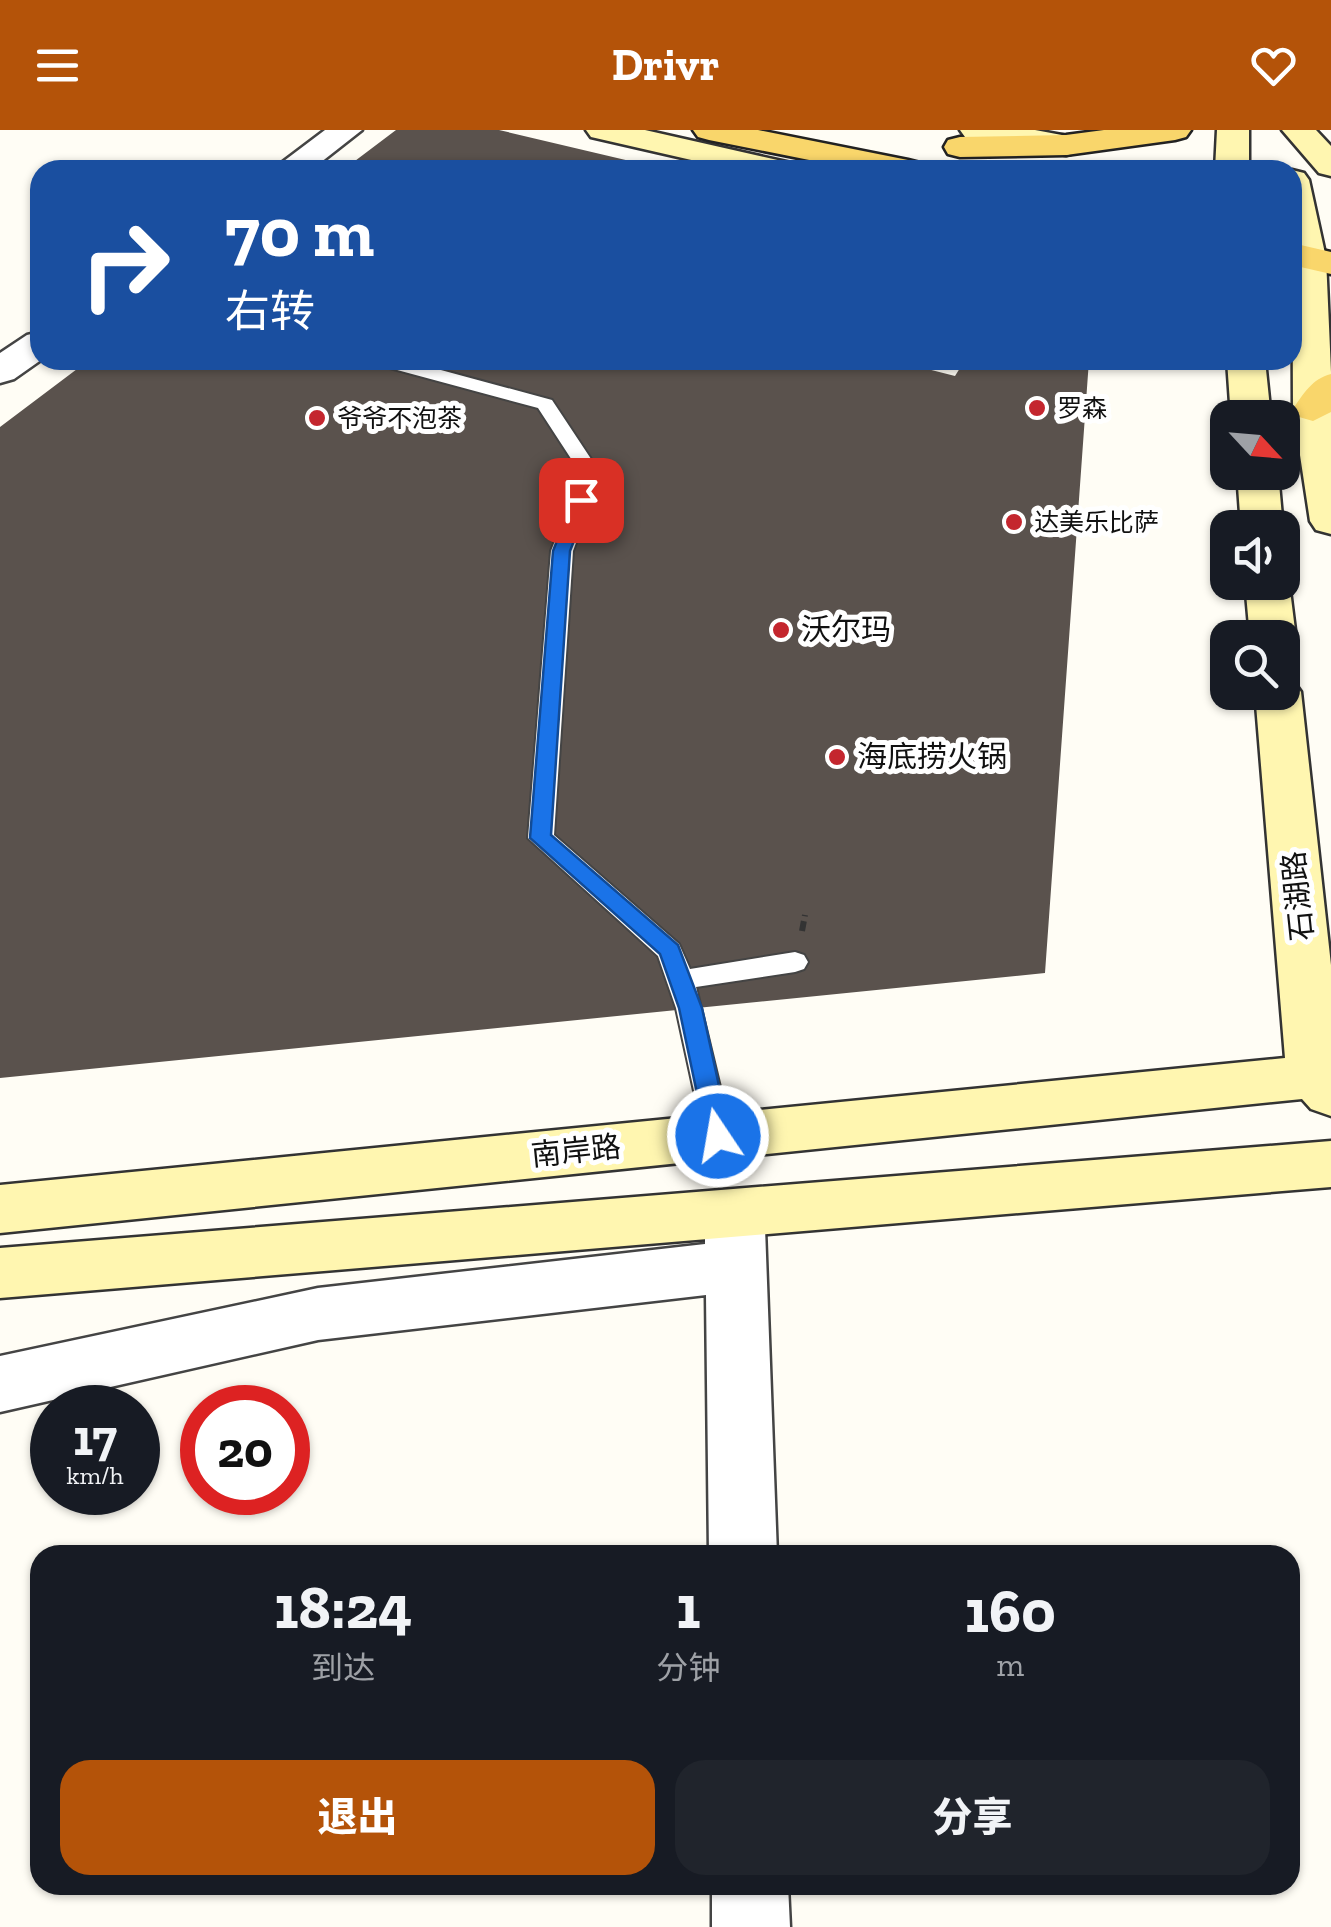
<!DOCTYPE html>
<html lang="zh">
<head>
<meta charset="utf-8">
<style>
  :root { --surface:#171b24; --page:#20242c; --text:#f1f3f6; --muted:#9ea1a6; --accent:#b45309 }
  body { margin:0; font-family:"Zilla Slab","Noto Sans SC",serif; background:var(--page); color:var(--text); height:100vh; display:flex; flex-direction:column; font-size:38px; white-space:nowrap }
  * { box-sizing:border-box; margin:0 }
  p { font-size:32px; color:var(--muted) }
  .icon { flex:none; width:55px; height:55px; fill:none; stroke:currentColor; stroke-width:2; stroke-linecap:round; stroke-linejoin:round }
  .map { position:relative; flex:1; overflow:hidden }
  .panel { position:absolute; left:30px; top:1415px; width:1270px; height:350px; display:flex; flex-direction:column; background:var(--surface); border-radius:30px; box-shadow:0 2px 8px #0004 }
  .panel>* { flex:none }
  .top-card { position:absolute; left:30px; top:30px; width:1272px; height:210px; border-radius:30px; box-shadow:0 2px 8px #0004; background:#1a4fa0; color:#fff; overflow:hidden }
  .needle { width:65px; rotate:116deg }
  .buttons { position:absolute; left:1210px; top:270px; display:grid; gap:20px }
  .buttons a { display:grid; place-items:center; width:90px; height:90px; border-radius:20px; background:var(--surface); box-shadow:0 2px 8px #0004; font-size:50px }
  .speed { position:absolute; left:30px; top:1255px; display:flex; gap:20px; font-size:50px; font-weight:700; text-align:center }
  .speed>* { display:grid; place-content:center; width:130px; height:130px; border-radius:50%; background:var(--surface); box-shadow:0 2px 8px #0004; line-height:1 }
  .speed small { font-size:25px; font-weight:400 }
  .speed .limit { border:15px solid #d22; background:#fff; color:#111 }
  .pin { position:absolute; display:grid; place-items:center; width:85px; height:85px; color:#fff; margin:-42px; border-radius:20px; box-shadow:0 5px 15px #0006 }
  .me { position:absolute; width:110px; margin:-55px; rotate:348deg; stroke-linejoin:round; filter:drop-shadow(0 0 8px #0008) }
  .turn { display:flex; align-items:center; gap:35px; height:210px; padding:0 30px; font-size:45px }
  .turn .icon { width:130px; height:130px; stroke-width:2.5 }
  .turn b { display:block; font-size:70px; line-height:85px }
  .eta { display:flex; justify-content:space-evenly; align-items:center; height:170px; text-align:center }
  .eta b { font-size:60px; font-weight:800; line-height:70px }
  .cta { display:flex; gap:20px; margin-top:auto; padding:20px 30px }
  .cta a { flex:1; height:115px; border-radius:30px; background:var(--accent); color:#fff; font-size:40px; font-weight:800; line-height:115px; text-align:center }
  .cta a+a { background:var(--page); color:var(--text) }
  header { display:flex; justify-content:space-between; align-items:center; height:130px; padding:0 30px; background:var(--accent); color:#fff; font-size:45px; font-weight:800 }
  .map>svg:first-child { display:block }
</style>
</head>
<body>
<header><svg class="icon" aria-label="menu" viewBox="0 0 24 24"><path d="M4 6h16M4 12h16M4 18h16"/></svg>Drivr<svg class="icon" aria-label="heart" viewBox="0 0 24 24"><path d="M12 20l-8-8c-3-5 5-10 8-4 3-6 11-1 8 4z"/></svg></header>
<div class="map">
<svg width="1331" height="1797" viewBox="0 0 1331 1797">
  <rect width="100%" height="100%" fill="#fffdf5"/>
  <path fill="#5a524d" d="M 396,0 L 499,0 L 668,40 L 343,40 Z
    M 89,230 L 892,230 L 955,246 L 965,230 L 1089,230 L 1045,843 L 0,948 L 0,297 Z"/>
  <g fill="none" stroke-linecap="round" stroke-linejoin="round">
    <defs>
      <path id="service" d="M 372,230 L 404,230 L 552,270 L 601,344 L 573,421 L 554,705 L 679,814 L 690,839 L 795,822 L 804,825 L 808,832 L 804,839 L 795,842 L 696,857 L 732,1007 L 728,1015 L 718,1018 L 708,1015 L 704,1007 L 676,878 L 658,826 L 528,708 L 551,421 L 581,344 L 538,278 L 375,234 Z"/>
      <path id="minor" d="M 325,0 L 362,0 L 311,40 L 272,40 Z
        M 40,202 L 41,230 L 14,249 L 0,253 L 0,223 L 27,205 Z
        M 735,1074 L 756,1081 L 765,1098 L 777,1425 L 709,1425 L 706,1165 L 318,1210 L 0,1282 L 0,1226 L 318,1158 L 705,1114 L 705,1098 L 714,1081 Z
        M 712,1755 L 788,1755 L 790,1797 L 712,1797 Z"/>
      <path id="secondary" d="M 586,0 L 645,0 L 791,33 L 796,40 L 735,40 L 591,7 Z
        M 960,0 L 1035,0 L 1078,8 L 1082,15 L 1078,22 L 1066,25 L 976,10 L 965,7 Z
        M 1217,0 L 1249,0 L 1249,40 L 1215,40 Z
        M 1282,0 L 1316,0 L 1331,16 L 1331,46 L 1319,43 Z
        M 1292,40 L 1304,43 L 1309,50 L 1326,128 L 1331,242 L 1331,404 L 1316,400 L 1310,391 L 1293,279 Z
        M 1227,230 L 1265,230 L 1271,288 L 1231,288 Z
        M 1237,342 L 1278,342 L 1283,398 L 1282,399 L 1241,398 Z
        M 1282,443 L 1289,452 L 1296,508 L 1289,518 L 1282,519 L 1282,508 L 1250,508 L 1245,452 L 1282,452 Z
        M 1282,549 L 1294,552 L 1301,562 L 1331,835 L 1331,986 L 1311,979 L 1302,969 L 0,1103 L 0,1055 L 1285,928 L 1255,562 L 1282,562 Z
        M 1331,1011 L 1331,1057 L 0,1168 L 0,1118 Z"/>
      <path id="primary" d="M 693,0 L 758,0 L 908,30 L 920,33 L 925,40 L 859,40 L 709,10 L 698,7 Z
        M 1104,0 L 1191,0 L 1186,7 L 1175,10 L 1066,25 L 960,27 L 948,24 L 944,17 L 948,10 L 960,7 L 1066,5 Z
        M 1292,113 L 1331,122 L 1331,144 L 1292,135 Z
        M 1331,244 L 1331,282 L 1313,291 L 1299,287 L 1293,279 C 1304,263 1312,249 1331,244 Z"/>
    </defs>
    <use href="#service" stroke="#444" stroke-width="4"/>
    <use href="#minor" stroke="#444" stroke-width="5"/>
    <use href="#secondary" stroke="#333" stroke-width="5"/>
    <use href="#primary" stroke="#222" stroke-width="5"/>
    <path stroke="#333" stroke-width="6" stroke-dasharray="10 5" stroke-linecap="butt" d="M 802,801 L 805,785"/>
    <use href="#service" fill="#fff" fill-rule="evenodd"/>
    <use href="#minor" fill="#fff" fill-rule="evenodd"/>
    <use href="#secondary" fill="#fff6b0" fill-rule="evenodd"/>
    <use href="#primary" fill="#f9d66b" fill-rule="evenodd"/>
  </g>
  <path fill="#1a73e8" stroke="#114b97" stroke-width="2.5" d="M 581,365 L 590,370 L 570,421 L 551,705 L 678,815 L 702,878 L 730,1006 L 727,1013 L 710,1013 L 706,1006 L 679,878 L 660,824 L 530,708 L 553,421 L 573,370 Z"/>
  <g fill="#c4262e" stroke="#fff" stroke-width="4">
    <circle cx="1037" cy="278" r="10"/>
    <circle cx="317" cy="288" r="10"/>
    <circle cx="1014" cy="392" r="10"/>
    <circle cx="781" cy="500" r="10"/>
    <circle cx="837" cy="627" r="10"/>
  </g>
  <g text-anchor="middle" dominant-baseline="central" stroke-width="10" stroke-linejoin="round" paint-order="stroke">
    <g font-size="25" fill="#111" stroke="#fff" text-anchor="start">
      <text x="1057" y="278">罗森</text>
      <text x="337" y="288">爷爷不泡茶</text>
      <text x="1034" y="392">达美乐比萨</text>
    </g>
    <g font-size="30" fill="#111" stroke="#fff" text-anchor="start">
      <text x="801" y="500">沃尔玛</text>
      <text x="857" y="627">海底捞火锅</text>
    </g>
    <g font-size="30" fill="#111" stroke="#fff">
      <text transform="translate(1298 766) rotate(-96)">石湖路</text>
      <text transform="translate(576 1021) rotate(-6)">南岸路</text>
    </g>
  </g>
</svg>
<div class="buttons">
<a><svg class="needle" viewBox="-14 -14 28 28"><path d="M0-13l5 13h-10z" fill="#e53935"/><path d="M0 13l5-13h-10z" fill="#9ea1a6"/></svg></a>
<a><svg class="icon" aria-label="sound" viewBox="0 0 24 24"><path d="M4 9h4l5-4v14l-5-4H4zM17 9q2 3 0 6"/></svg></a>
<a><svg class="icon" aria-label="search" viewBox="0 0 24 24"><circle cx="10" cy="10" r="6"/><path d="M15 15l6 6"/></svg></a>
</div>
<div class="speed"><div>17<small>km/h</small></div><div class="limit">20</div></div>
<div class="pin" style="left:581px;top:370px;background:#d93025"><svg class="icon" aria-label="arrive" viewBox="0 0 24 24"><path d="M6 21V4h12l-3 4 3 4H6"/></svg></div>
<svg class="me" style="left:718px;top:1006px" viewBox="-20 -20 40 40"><circle r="17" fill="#1a73e8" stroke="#fff" stroke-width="3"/><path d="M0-11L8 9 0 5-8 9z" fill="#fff"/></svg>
<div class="top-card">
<div class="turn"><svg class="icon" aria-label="right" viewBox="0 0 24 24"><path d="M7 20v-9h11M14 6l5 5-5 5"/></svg><div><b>70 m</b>右转</div></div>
</div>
<section class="panel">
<div class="eta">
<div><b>18:24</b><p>到达</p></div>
<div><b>1</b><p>分钟</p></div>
<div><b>160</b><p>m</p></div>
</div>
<div class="cta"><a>退出</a><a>分享</a></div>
</section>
</div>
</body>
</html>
